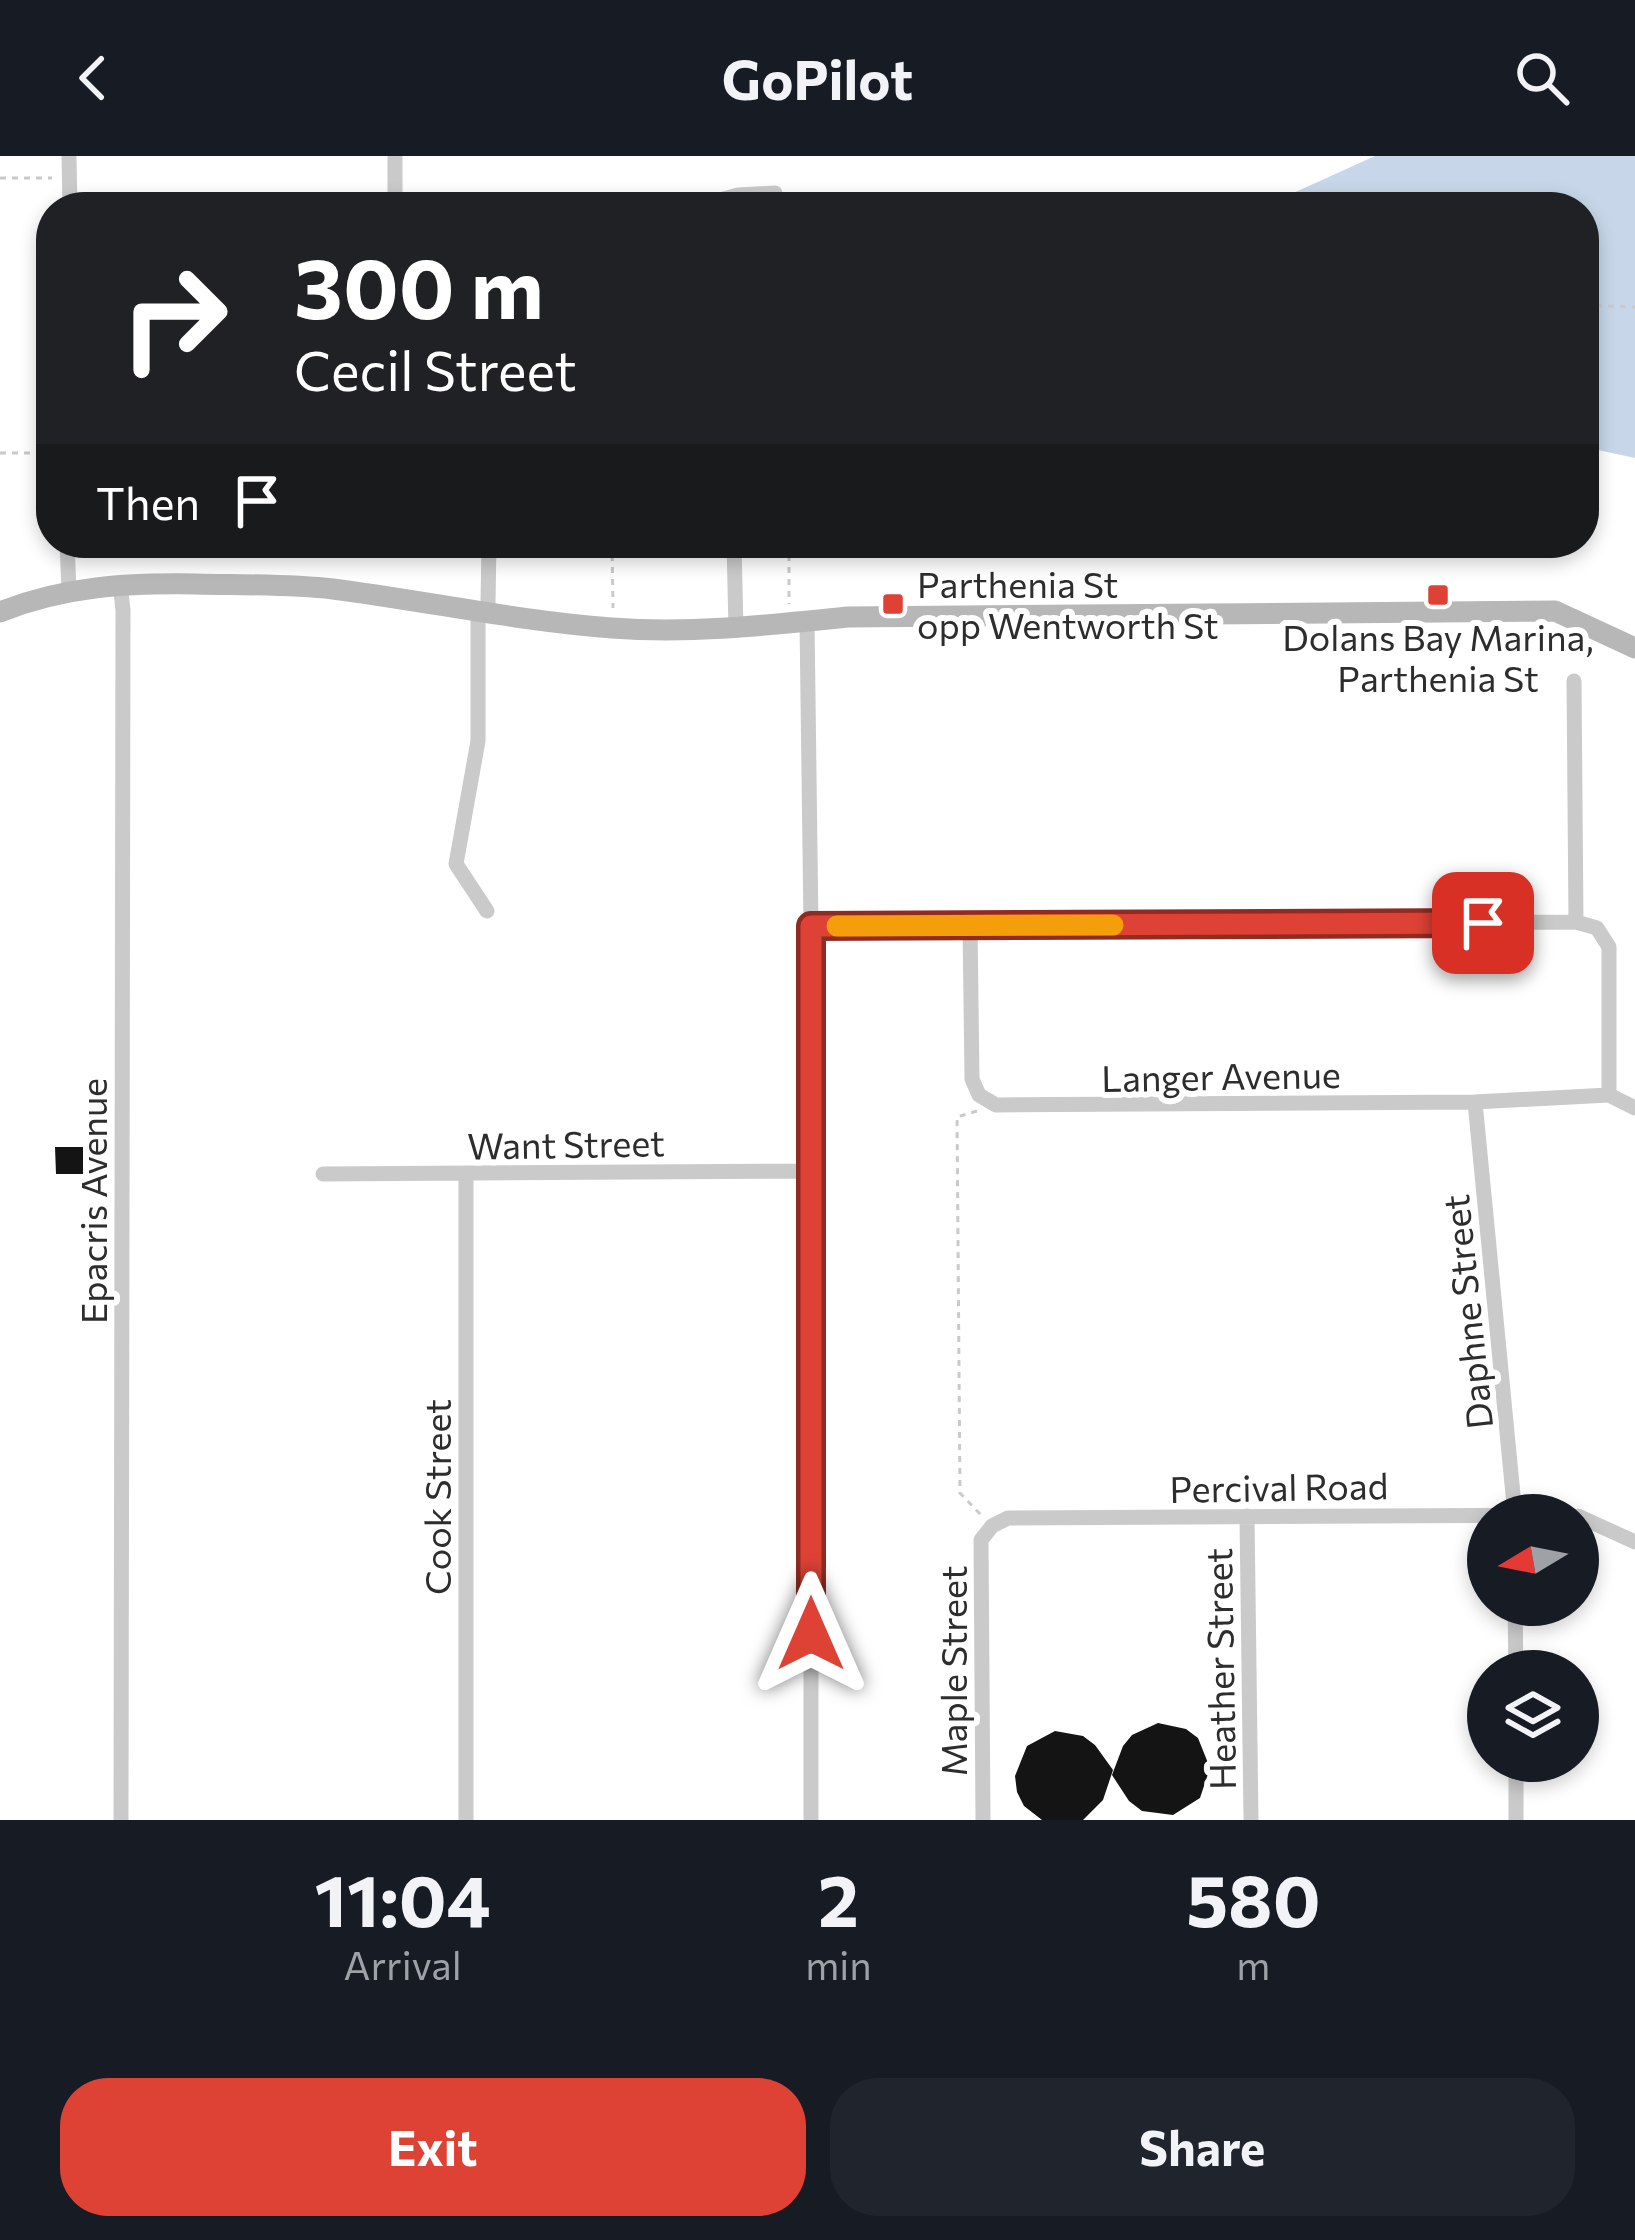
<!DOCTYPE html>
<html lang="en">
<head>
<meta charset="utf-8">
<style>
  :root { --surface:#171b24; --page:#20242c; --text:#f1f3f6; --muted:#9ea1a6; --accent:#de4235 }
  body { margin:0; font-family:Commissioner,sans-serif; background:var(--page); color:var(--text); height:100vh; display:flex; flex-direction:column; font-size:45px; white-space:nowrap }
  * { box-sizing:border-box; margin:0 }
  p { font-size:39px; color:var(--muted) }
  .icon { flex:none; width:66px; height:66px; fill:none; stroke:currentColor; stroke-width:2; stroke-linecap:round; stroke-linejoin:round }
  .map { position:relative; height:1664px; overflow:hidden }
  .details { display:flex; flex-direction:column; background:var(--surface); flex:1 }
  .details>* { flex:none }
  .top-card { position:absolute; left:36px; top:36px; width:1563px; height:366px; border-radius:48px; box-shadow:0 6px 18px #0003; background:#202124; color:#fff; overflow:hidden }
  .needle { width:78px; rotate:260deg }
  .controls { position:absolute; left:1467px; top:1338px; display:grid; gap:24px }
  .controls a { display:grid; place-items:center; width:132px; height:132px; border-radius:50%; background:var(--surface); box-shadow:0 6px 18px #0003; font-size:60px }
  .pin { position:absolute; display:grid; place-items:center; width:102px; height:102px; color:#fff; margin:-51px; border-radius:24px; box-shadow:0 6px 18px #0006 }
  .me { position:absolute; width:132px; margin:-66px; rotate:0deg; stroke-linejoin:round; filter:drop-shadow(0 0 9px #0008) }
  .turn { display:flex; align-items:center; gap:42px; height:252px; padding:0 60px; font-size:54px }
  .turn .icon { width:156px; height:156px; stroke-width:2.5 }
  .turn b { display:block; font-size:84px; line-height:102px }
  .then { display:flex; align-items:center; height:114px; padding:0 60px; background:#0003; gap:24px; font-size:45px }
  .eta { display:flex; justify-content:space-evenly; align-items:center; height:204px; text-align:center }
  .eta b { font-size:72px; font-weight:700; line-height:84px }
  .action { display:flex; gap:24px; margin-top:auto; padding:24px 60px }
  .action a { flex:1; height:138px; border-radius:48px; background:var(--accent); color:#fff; font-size:48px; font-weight:700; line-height:138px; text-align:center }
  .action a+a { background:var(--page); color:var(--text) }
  header { display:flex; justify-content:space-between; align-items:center; height:156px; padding:0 60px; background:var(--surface); font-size:54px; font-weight:700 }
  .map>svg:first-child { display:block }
</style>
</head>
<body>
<header><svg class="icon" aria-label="back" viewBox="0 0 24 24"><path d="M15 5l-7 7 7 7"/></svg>GoPilot<svg class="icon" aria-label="search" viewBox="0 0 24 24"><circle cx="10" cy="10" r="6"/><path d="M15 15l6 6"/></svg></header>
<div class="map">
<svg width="1635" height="1664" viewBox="0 0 1635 1664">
  <rect width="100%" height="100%" fill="#fff"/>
  <path fill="#c7d7e9" d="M 1375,0 L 1635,0 L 1635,302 L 1598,294 L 1584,285 L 1584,51 L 1262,51 Z"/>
  <path fill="#141414" d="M 55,991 L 83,991 L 83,1018 L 56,1018 Z
    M 1158,1567 L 1186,1573 L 1198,1582 L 1210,1612 L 1200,1642 L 1173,1659 L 1142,1655 L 1129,1645 L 1112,1619 L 1123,1590 L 1132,1579 Z
    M 1055,1575 L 1083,1580 L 1095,1589 L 1113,1614 L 1103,1644 L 1083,1664 L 1042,1664 L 1024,1650 L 1017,1636 L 1015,1620 L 1027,1590 Z"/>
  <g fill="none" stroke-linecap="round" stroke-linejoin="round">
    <path stroke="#cacaca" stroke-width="3" stroke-dasharray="6 6" stroke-linecap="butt" d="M 0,22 L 52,22
      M 1584,149 L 1635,151
      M 0,297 L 51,297
      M 612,387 L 613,452
      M 789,387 L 789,448
      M 977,955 L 957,961 L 960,1337 L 982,1360"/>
    <path stroke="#cacaca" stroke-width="15" d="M 69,0 L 70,51
      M 395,51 L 395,0
      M 695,51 L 738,39 L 775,37
      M 67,387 L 69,435
      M 734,387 L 736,474
      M 120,427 L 123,454 L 121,1664
      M 807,465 L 811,770 L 811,1664
      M 1574,525 L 1576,766
      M 487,755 L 456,708 L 478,585 L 478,463 L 488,447 L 489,387
      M 970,769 L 972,923 L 979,939 L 996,949 L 1475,946 L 1609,939 L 1635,952
      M 811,770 L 1576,766 L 1597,772 L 1609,791 L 1609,939
      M 1475,946 L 1515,1359
      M 323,1018 L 810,1015
      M 466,1018 L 466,1664
      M 1247,1360 L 1251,1664
      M 1578,1360 L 1635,1386
      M 1515,1449 L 1516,1515
      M 1516,1605 L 1516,1664
      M 983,1664 L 981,1384 L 992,1370 L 1008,1362 L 1569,1359"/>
    <path stroke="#b7b7b7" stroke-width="21" d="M 0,456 C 65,430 127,427 196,428 C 241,429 288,428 333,433 C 426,445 518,465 612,472 C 692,478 769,469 848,461 L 1555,455 L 1635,492"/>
  </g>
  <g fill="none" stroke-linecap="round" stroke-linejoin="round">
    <defs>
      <path id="route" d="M 811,1478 L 811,770 L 1483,767"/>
    </defs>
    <use href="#route" stroke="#902b22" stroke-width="30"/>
    <use href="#route" stroke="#de4235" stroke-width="21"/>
    <path stroke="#f59e0b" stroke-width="21" d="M 837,770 L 1113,769"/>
  </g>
  <g fill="#de4235" stroke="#fff" stroke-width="4.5">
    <rect x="1426" y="427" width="24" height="24" rx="6"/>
    <rect x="881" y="436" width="24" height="24" rx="6"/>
  </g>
  <g text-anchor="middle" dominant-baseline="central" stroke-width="12" stroke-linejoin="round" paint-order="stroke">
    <g font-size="36" fill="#2d2d2d" stroke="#fff" text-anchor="start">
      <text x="917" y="427">Parthenia St<tspan x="917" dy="41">opp Wentworth St</tspan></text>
      <text x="1438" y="480" text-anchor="middle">Dolans Bay Marina,<tspan x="1438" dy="41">Parthenia St</tspan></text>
    </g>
    <g font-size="36" fill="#2d2d2d" stroke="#fff">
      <text transform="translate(1221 919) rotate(-1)">Langer Avenue</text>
      <text transform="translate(566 987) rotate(-1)">Want Street</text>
      <text transform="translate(92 1045) rotate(-90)">Epacris Avenue</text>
      <text transform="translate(1466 1156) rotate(-96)">Daphne Street</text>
      <text transform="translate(1279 1330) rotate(-1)">Percival Road</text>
      <text transform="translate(436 1341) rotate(-90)">Cook Street</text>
      <text transform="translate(1219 1513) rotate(-91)">Heather Street</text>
      <text transform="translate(952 1515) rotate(-90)">Maple Street</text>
    </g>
  </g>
</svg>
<div class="controls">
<a><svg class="needle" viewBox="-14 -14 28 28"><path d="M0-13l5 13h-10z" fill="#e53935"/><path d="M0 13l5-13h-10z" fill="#9ea1a6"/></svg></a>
<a><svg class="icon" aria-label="layers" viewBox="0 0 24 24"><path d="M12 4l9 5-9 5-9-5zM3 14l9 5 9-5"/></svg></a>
</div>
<div class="pin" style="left:1483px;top:767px;background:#d93025"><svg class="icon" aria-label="arrive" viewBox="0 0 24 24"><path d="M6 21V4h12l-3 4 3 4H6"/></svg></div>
<svg class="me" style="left:811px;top:1478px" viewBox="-20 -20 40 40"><path d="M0-17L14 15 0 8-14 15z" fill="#de4235" stroke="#fff" stroke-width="4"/></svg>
<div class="top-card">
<div class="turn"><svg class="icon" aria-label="right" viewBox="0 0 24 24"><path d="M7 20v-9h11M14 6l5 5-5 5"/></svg><div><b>300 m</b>Cecil Street</div></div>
<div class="then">Then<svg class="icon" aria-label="arrive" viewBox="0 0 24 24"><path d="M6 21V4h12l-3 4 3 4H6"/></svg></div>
</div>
</div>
<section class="details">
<div class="eta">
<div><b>11:04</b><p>Arrival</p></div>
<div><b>2</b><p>min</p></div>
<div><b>580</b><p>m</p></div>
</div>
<div class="action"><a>Exit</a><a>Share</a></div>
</section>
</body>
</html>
